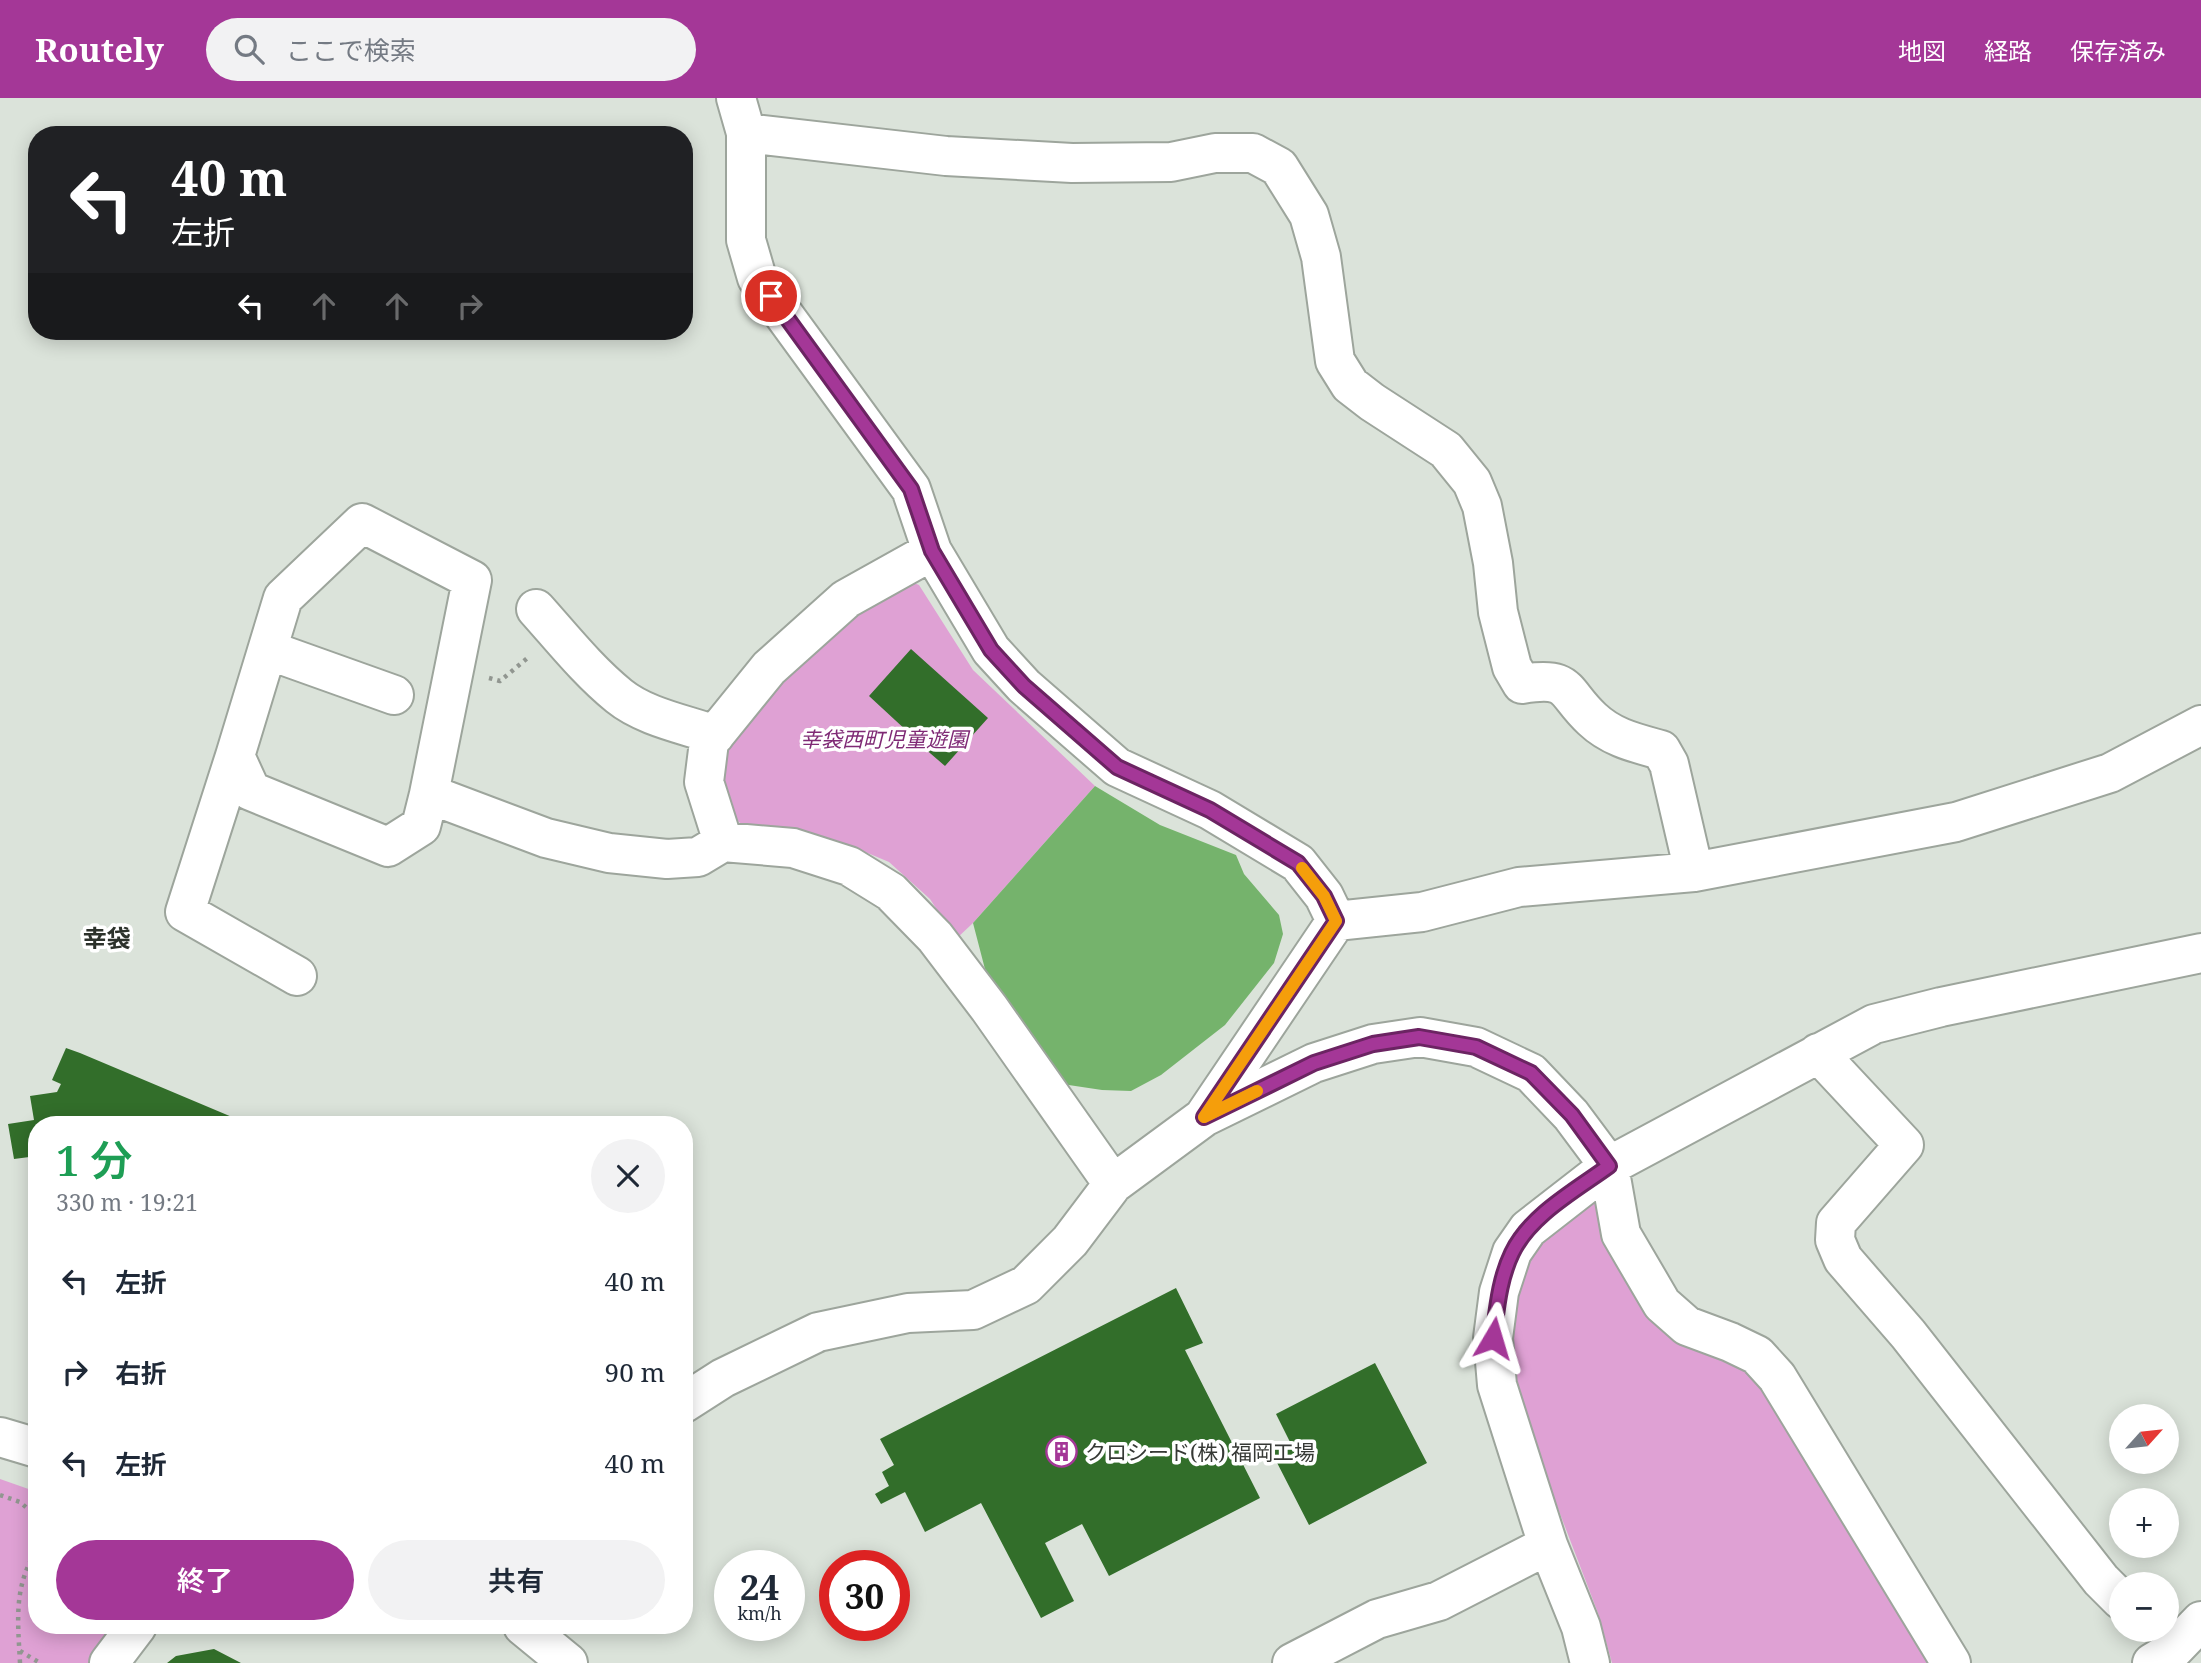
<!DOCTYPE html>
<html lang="ja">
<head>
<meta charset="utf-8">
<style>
  :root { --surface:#fff; --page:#f2f2f3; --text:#1f2937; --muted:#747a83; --accent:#a43797 }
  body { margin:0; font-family:"Noto Serif","Noto Sans JP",serif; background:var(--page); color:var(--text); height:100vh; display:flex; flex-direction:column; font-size:26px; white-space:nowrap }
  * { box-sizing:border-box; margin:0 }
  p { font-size:23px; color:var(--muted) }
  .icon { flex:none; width:38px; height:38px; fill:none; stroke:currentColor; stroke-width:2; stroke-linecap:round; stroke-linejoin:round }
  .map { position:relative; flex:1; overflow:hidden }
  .side { position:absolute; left:28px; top:1018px; width:665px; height:518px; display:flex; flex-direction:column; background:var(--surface); border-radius:28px; box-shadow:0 4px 18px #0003 }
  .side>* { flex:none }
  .top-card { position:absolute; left:28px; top:28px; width:665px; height:214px; border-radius:28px; box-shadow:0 4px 18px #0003; background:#202124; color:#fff; overflow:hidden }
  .needle { width:46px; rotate:63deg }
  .fabs { position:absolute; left:2109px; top:1306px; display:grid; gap:14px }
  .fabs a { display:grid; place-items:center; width:70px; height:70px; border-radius:50%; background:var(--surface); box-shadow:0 4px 18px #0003; font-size:35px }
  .speed { position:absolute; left:714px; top:1452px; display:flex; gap:14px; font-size:35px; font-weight:700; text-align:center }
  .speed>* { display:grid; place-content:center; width:91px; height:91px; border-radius:50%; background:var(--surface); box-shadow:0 4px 18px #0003; line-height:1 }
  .speed small { font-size:18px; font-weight:400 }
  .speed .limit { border:10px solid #d22; background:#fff; color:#111 }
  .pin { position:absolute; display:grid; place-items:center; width:60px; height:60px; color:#fff; margin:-30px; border:4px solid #fff; border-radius:50%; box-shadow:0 2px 7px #0007 }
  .me { position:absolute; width:77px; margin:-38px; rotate:7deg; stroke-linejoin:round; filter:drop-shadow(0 0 5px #0008) }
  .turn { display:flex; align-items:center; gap:24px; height:147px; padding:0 28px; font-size:32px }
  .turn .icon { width:91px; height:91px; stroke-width:2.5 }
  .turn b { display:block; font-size:49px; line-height:60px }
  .lanes { display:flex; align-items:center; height:66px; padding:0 28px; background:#0003; justify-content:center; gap:35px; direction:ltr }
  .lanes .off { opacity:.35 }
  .round { display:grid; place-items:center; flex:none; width:74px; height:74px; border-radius:37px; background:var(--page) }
  .head { display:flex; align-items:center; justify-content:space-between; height:119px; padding:0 28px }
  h1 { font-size:42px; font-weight:600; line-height:52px; color:#1e9e55 }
  .cta { display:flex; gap:14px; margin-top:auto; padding:14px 28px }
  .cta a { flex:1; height:80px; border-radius:42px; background:var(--accent); color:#fff; font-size:28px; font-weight:600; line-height:80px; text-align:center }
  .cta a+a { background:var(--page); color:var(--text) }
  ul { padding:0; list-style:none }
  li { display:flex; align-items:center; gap:21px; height:91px; padding:0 28px }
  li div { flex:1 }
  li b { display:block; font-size:26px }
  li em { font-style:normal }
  header { display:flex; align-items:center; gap:42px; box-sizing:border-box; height:98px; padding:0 35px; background:var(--accent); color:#fff }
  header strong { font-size:33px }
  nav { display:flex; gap:38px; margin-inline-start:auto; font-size:24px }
  .search { width:490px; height:63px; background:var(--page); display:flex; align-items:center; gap:18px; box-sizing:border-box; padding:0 24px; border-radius:38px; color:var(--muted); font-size:26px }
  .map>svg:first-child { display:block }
</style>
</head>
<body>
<header>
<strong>Routely</strong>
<div class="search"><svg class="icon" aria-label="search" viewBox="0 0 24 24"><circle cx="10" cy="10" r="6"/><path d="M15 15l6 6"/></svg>ここで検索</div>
<nav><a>地図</a><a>経路</a><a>保存済み</a></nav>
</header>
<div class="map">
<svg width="2201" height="1565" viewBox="0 0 2201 1565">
  <rect width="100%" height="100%" fill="#dbe3da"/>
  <path fill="#dfa1d4" d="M 904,481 L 919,487 L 973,572 L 1095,688 L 973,825 L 956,841 L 930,801 L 889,764 L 851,748 L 806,737 L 749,731 L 736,722 L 721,696 L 725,657 L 749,615 L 850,518 Z
    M 1600,1089 L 1612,1146 L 1748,1261 L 1938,1565 L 1612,1565 L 1598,1515 L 1515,1298 L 1510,1215 L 1524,1167 L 1538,1142 Z
    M 0,1381 L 37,1394 L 37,1528 L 121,1528 L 93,1565 L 0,1565 Z"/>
  <path fill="#75b36c" d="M 1095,688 L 1160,727 L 1236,757 L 1244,776 L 1279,817 L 1283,836 L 1274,865 L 1225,927 L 1161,977 L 1131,993 L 1102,992 L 1062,986 L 986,875 L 973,825 Z"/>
  <path fill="#326e2a" d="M 911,551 L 988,620 L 945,668 L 916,643 L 912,648 L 902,640 L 908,634 L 869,598 Z
    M 66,950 L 80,955 L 251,1027 L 37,1027 L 37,1058 L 14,1061 L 8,1026 L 34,1022 L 30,998 L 57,994 L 61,986 L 52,982 Z
    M 1176,1190 L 1203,1245 L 1185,1252 L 1260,1400 L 1109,1478 L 1082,1426 L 1045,1445 L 1074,1503 L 1041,1520 L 981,1405 L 925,1434 L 905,1394 L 881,1406 L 875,1396 L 889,1388 L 882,1374 L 894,1367 L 880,1341 Z
    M 1375,1265 L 1427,1365 L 1309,1427 L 1271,1353 L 1290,1344 L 1276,1316 Z
    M 214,1551 L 241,1565 L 167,1565 L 176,1558 Z"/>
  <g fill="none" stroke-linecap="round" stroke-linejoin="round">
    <defs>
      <path id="minor" d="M 736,0 L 746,35 L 746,142 L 757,180 L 911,391 L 932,453 L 991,552 L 1024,588 L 1117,669 L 1210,712 L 1298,765 L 1324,798 L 1336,823
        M 746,35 L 946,58 L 1072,65 L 1171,64 L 1215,55 L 1253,55 L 1279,69 L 1309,117 L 1321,159 L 1335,263 L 1350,287 L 1372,304 L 1446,352 L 1472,384 L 1482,408 L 1493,465 L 1498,514 L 1512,569 L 1522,586 C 1572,578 1562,593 1592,621 C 1612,640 1636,645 1661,652 L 1669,666 L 1694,774
        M 536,511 C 562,540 588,573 619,598 C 645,619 684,626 715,637
        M 268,552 L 394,597
        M 235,658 L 185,814 L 297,878
        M 429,696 L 472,482 L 362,425 L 283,500 L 235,658 L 251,693 L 388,749 L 421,728 L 429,696 L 546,740 L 609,755 L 667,761 L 698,759 L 723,744 L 793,750 L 849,768 L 891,794 L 935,839 L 989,910 L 1113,1086
        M 723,744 L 704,684 L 709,644 L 769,570 L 846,501 L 932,453
        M 1818,955 L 1904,1047 L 1836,1125 L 1835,1142 L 1843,1161 L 1908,1236 L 2101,1482 L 2121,1502
        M 1205,1017 L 1336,823 L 1422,814 L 1519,789 L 1694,774 L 1956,724 L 2110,675 L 2201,627
        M 684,1305 L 723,1280 L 818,1234 L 908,1215 L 973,1212 L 1026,1187 L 1070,1143 L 1113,1086 L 1204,1019 L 1314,965 L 1373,946 L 1420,939 L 1476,949 L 1531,975 L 1571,1017 L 1609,1068 L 1621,1136 L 1662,1206 L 1687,1228 L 1730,1244 L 1757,1257 L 1777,1279 L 1951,1565
        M 0,1339 L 37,1350
        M 523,1528 L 568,1565
        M 109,1565 L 137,1528
        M 1292,1565 L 1377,1521 L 1439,1503 L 1548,1447
        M 1590,1565 L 1581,1529 L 1548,1447 L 1497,1287 L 1493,1240 L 1499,1194 L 1512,1154 L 1528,1131 L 1609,1068 L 1874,926 L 1941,909 L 2201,855
        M 2152,1565 L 2172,1553 L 2201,1523"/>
    </defs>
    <use href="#minor" stroke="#9da59c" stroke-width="42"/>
    <path stroke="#919690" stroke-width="4.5" stroke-dasharray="3.5 5" stroke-linecap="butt" d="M 489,580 L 500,583 L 530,558
      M 0,1397 L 20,1404 L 37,1419
      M 20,1553 L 40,1565
      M 20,1565 C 18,1524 13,1488 37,1452"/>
    <use href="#minor" stroke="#fff" stroke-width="38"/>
  </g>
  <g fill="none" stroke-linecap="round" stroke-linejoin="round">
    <defs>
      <path id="route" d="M 771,198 L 911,391 L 932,453 L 991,552 L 1024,588 L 1117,669 L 1210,712 L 1298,765 L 1324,798 L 1336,823 L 1204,1019 L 1314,965 L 1373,946 L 1419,939 L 1476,949 L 1531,975 L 1572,1017 L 1609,1068 C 1576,1092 1530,1117 1512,1155 C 1499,1182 1497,1211 1493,1240"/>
    </defs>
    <use href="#route" stroke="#6b2462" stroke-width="18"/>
    <use href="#route" stroke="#a43797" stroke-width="12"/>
    <path stroke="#f59e0b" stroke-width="12" d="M 1257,993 L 1204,1019 L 1336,823 L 1324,798 L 1302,770"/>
  </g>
  <defs>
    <symbol id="building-ring" viewBox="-11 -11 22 22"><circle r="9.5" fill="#fff" stroke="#a43797" stroke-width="1.5"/><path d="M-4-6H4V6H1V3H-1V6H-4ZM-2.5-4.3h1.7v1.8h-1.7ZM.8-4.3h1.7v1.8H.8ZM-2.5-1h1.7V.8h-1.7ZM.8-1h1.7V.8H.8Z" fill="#a43797"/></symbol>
  </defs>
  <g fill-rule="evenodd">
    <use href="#building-ring" x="1044" y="1336" width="35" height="35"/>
  </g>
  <g text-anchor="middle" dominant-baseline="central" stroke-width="7" stroke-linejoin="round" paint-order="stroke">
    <g font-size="21" font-style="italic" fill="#7f2a75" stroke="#fff">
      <text x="884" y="641">幸袋西町児童遊園</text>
    </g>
    <g font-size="21" fill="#363935" stroke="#fff" text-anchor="start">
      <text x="1085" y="1354">クロシード(株) 福岡工場</text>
    </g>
    <g font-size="24" font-weight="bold" fill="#2c322b" stroke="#fff">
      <text x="107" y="839">幸袋</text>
    </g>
  </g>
</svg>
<div class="fabs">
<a><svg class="needle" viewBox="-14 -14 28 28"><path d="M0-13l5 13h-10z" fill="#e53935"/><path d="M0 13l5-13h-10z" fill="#747a83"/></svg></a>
<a>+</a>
<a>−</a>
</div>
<div class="speed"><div>24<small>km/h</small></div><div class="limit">30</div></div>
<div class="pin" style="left:771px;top:198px;background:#d93025"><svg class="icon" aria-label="arrive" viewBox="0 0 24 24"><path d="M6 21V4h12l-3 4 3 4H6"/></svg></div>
<svg class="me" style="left:1493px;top:1240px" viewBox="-20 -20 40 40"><path d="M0-17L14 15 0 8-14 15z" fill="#a43797" stroke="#fff" stroke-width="4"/></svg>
<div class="top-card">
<div class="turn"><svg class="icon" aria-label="left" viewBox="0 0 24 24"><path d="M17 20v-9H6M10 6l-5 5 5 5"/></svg><div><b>40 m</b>左折</div></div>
<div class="lanes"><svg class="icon" aria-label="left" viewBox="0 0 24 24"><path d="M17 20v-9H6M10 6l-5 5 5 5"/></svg><svg class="icon off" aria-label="ahead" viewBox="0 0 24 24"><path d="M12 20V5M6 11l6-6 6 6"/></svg><svg class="icon off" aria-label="ahead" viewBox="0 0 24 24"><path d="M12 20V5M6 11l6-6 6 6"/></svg><svg class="icon off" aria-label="right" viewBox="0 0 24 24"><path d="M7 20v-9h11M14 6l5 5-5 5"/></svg></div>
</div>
<section class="side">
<div class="head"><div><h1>1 分</h1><p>330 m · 19:21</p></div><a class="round"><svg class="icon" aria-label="close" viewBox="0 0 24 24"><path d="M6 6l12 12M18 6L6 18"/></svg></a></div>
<ul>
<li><svg class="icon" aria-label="left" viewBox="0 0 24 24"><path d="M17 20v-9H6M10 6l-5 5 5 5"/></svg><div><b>左折</b></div><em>40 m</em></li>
<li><svg class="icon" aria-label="right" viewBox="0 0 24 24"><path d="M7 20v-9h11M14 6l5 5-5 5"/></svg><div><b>右折</b></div><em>90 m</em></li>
<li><svg class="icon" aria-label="left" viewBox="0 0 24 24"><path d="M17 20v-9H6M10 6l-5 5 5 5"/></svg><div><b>左折</b></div><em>40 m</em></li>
</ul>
<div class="cta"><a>終了</a><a>共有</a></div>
</section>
</div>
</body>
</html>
